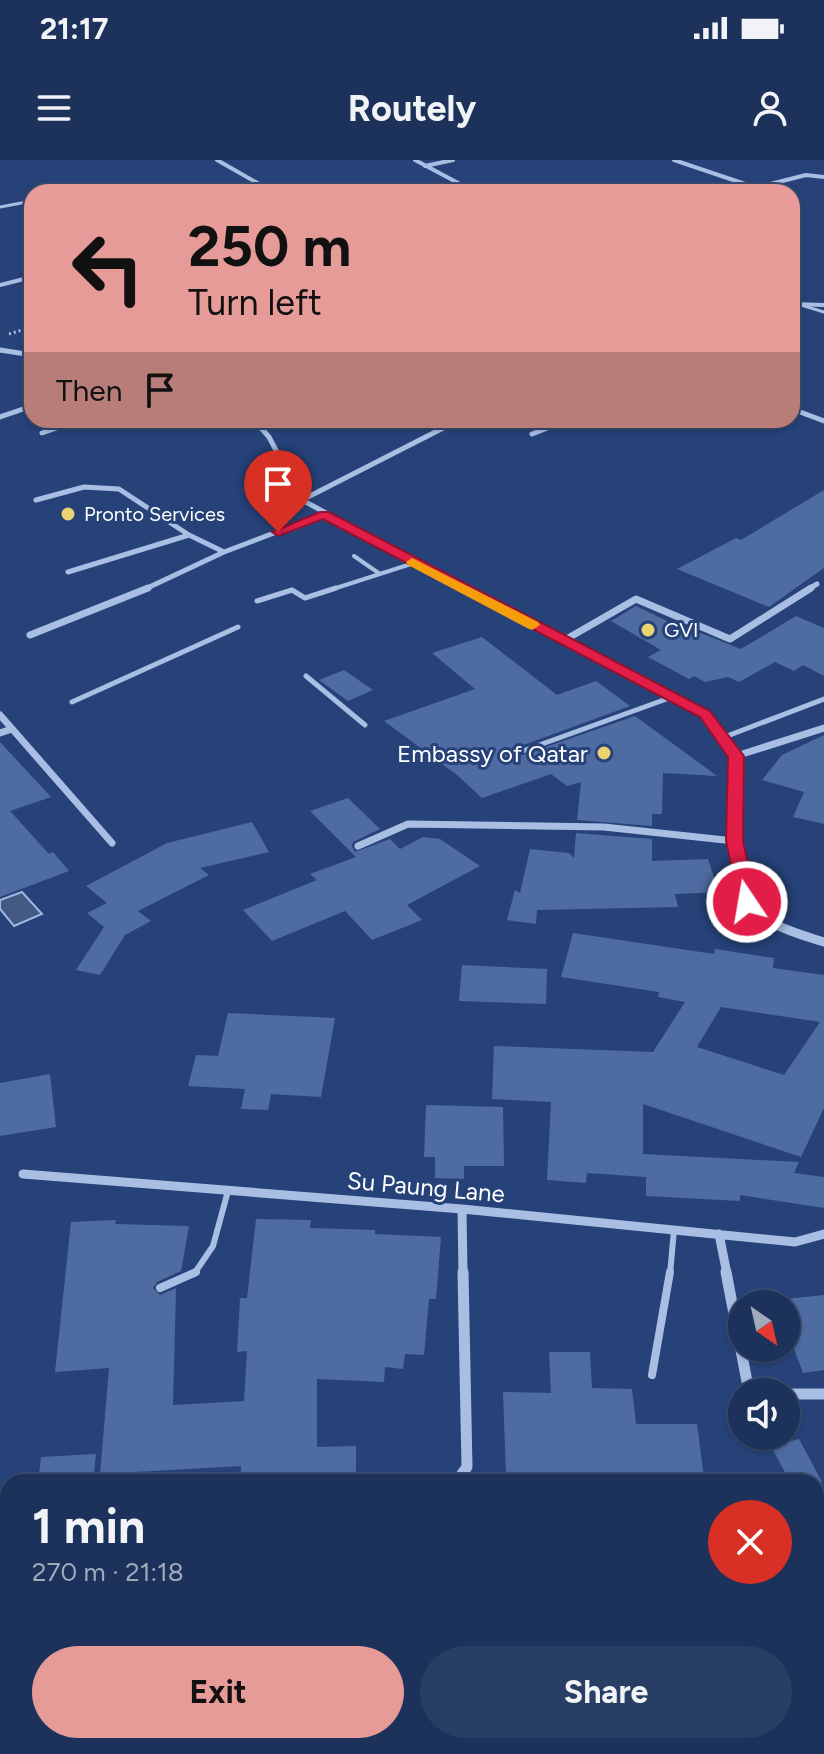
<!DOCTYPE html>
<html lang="en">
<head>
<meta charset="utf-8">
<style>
  :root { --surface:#1c325b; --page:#293e64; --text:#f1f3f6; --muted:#a0aabb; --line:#3a4d71; --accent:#e69b98 }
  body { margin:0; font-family:Figtree,sans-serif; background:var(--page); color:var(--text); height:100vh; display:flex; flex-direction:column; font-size:30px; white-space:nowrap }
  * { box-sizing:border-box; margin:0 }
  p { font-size:26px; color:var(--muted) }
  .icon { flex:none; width:44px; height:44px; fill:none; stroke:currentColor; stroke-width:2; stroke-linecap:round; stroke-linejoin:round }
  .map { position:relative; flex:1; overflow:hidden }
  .sheet { position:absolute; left:0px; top:1314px; width:824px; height:280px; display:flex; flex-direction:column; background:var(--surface); border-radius:24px 24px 0 0; box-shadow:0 2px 6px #0004,0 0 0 2px var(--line) }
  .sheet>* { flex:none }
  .banner { position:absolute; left:24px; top:24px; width:776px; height:244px; border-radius:24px; box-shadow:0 2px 6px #0004,0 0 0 2px var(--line); background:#e69b98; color:#111; overflow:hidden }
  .needle { width:52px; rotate:146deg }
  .controls { position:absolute; left:728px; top:1130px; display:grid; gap:16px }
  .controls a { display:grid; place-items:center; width:72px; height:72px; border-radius:50%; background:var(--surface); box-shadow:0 2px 6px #0004,0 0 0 2px var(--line); font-size:40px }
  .pin { position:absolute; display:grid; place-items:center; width:68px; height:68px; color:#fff; margin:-82px -34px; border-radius:50% 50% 50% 0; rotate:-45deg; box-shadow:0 0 8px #0007 }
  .pin .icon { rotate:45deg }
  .me { position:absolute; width:88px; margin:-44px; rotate:348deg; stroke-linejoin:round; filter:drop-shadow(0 0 6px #0008) }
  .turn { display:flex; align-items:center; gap:28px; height:168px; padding:0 32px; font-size:36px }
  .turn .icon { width:104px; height:104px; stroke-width:2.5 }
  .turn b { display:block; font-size:56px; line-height:68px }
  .then { display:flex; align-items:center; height:76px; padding:0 32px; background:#0003; gap:16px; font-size:30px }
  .round { display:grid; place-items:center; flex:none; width:84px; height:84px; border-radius:42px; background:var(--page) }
  .summary { display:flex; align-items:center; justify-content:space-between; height:136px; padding:0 32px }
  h1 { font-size:48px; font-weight:700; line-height:60px }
  .primary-button { display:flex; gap:16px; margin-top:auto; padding:16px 32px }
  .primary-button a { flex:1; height:92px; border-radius:48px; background:var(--accent); color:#111; font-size:32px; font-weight:700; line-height:92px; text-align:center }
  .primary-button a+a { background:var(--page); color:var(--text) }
  .status { display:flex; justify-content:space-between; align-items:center; height:56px; padding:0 40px; background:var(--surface); direction:ltr }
  .status svg { height:22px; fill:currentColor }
  header { display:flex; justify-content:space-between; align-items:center; height:104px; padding:0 32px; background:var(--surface); font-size:36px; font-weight:700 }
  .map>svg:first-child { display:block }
</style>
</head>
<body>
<div class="status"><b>21:17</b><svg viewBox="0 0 49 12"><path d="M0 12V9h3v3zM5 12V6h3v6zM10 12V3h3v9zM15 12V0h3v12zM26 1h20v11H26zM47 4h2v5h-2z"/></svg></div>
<header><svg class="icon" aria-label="menu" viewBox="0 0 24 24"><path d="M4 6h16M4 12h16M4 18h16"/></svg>Routely<svg class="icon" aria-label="person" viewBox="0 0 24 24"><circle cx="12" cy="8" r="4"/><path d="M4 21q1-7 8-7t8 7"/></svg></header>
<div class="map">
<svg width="824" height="1594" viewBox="0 0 824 1594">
  <rect width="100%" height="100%" fill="#264279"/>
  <path fill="#455a83" stroke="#9eb7e3" stroke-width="2" d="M 22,732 L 42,754 L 14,766 L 0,749 L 0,740 Z"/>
  <path fill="#4f6ca2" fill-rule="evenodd" d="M 824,330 L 824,408 L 769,447 L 677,409 L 736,378 L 741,380 Z
    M 636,446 L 694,474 L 698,472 L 741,489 L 796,456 L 824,468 L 824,516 L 803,505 L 794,511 L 775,502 L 739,522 L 728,517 L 705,522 L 694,516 L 689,519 L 648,497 L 661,490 L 611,461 Z
    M 482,477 L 557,535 L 596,521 L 630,546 L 518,587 L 515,592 L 517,597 L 635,556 L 717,616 L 663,613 L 662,654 L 652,654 L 652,666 L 577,660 L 581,622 L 567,626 L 551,614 L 482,638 L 457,615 L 384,561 L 475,529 L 432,493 Z
    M 344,510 L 373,530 L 348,541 L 319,520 Z
    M 824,575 L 824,664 L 793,657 L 804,632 L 762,620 L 782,595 Z
    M 0,582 L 51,637 L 10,651 L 49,694 L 53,692 L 69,711 L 0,737 Z
    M 348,638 L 380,669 L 353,682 L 352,686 L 355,692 L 390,679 L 400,689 L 423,677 L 440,679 L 480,706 L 407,745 L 422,760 L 372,780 L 345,751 L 272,781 L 243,750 L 317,720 L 310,714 L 356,697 L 310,651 Z
    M 252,662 L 269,692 L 200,708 L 209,715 L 138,751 L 151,761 L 125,775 L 100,815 L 76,810 L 104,767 L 87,753 L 107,743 L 86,726 L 167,683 Z
    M 576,673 L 652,679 L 652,701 L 708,699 L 719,732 L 675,734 L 678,747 L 537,750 L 536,764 L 507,760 L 515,730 L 520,733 L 530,689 L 569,693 L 574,698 Z
    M 573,773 L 714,794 L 715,789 L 774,798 L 773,808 L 824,815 L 824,948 L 801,997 L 643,944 L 643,994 L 799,1002 L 794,1013 L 824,1017 L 824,1048 L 740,1035 L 740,1041 L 646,1036 L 646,1017 L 587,1013 L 586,1023 L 547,1020 L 551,942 L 492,939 L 494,886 L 653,892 L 685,842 L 658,837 L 659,832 L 561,817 ZM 721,847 L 820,862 L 784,915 L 697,887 Z
    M 462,805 L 547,809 L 546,844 L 459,841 Z
    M 228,853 L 335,858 L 321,937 L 271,934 L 268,950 L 241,949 L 245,929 L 188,926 L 196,895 L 218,896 Z
    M 50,914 L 56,967 L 0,976 L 0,923 Z
    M 426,945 L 503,947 L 504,1006 L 464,1006 L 464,1019 L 435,1018 L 435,997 L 424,997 Z
    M 256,1059 L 311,1060 L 310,1068 L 375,1070 L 375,1074 L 441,1077 L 436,1139 L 429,1139 L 424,1195 L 405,1194 L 403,1209 L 385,1207 L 384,1222 L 317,1219 L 317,1287 L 356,1286 L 356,1322 L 240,1322 L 241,1306 L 100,1314 L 109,1208 L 55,1212 L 71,1062 L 116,1060 L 115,1064 L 189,1066 L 181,1111 L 157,1122 L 153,1128 L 160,1135 L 176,1128 L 173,1245 L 244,1241 L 247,1191 L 237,1192 L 240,1138 L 247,1138 Z
    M 824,1135 L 824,1210 L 803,1213 L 786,1167 L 786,1139 Z
    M 549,1192 L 590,1192 L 592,1228 L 632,1229 L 636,1264 L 697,1264 L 704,1317 L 506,1316 L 503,1232 L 551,1233 Z
    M 799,1279 L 822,1322 L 790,1322 L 771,1286 Z
    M 96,1294 L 93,1322 L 38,1322 L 41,1297 Z"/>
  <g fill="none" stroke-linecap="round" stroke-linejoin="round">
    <path stroke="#a9bee3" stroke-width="3" stroke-dasharray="2 3" stroke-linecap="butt" d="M 9,174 L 32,167"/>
    <path stroke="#a9bee3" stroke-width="3" d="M 0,47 L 32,41
      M 801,145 L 824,152"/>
    <path stroke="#a9bee3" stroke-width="4" d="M 354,396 L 380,414
      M 330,430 L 414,403"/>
    <path stroke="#a9bee3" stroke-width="5" d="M 257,441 L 292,430 L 305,438 L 336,428
      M 306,516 L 365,565
      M 72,542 L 238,467
      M 722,578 L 824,539
      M 520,592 L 672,537"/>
    <path stroke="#a9bee3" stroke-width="6" d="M 194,1114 L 213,1086 L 228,1031
      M 670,1114 L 674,1070"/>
    <path stroke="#a9bee3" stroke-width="8" d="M 160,1128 L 196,1112
      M 652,1215 L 670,1112"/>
    <path stroke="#a9bee3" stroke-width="4" d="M 217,0 L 273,32
      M 415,0 L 475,32
      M 674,0 L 757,28
      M 425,6 L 453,0
      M 739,32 L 806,15 L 824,17
      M 0,125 L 32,117
      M 792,144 L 824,145
      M 0,190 L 4,191"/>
    <path stroke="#a9bee3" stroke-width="5" d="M 0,190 L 32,195
      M 792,249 L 824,261
      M 0,257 L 32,246
      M 254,260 L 269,277 L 302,340 L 469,430
      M 258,264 L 273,260
      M 42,273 L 79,260
      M 532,274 L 568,260
      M 36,340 L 84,327 L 119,329 L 189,375 L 224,392 L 324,354
      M 302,340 L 455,262
      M 68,412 L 189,375
      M 143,430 L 224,392
      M 807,430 L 817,424"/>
    <path stroke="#a9bee3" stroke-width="7" d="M 465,428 L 705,554 L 736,596 L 734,681 L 745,732
      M 30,475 L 148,428
      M 563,481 L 636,439 L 730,479 L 811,428
      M 0,555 L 112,683
      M 0,573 L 12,569
      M 736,596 L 824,568
      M 358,686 L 408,664 L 604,667 L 734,681"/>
    <path stroke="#a9bee3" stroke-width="9" d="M 745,730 C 752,763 796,773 824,782
      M 23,1014 L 462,1049 L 795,1082 L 824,1074
      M 462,1049 L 463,1114
      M 719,1074 L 727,1114"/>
    <path stroke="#a9bee3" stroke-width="11" d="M 726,1112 L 749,1232
      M 786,1234 L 824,1234
      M 456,1322 L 467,1307 L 463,1112"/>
  </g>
  <path fill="#e11d48" stroke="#92132f" stroke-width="2" d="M 320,352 L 329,352 L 710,551 L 744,596 L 743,681 L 756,742 L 754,746 L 741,746 L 739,742 L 726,681 L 728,597 L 700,557 L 323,359 L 278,376 L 272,372 Z"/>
  <path fill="#f59e0b" d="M 412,398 L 538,462 L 540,465 L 532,470 L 527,468 L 408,405 L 406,402 Z"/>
  <g fill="#ebd36f" stroke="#264279" stroke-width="3">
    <circle cx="68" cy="354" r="8"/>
    <circle cx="648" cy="470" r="8"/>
    <circle cx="604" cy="593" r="8"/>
  </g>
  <g text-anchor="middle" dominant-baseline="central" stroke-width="6" stroke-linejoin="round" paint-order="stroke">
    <g font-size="20" fill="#fff" stroke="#264279" text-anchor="start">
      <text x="84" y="354">Pronto Services</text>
      <text x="664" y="470">GVI</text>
    </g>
    <g font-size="24" fill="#fff" stroke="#264279" text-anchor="end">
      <text x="588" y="593">Embassy of Qatar</text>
    </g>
    <g font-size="24" fill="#fff" stroke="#264279">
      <text transform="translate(426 1027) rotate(5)">Su Paung Lane</text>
    </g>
  </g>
</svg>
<div class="controls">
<a><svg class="needle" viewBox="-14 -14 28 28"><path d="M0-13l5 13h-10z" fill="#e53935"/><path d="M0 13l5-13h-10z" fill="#a0aabb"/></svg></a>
<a><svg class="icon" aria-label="sound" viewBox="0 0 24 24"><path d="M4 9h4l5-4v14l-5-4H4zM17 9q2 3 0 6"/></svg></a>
</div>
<div class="pin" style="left:278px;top:372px;background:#d93025"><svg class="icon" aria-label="arrive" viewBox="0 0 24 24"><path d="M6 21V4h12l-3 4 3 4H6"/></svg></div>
<svg class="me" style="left:747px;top:742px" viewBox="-20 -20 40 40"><circle r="17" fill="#e11d48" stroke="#fff" stroke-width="3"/><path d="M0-11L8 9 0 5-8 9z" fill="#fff"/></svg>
<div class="banner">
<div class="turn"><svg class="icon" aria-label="left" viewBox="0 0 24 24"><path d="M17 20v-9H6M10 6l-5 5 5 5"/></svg><div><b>250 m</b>Turn left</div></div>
<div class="then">Then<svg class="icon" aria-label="arrive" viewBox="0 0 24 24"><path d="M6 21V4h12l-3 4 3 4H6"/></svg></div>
</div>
<section class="sheet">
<div class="summary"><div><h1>1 min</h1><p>270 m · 21:18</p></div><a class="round" style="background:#d93025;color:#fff"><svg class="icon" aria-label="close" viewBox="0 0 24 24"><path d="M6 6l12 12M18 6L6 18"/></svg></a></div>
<div class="primary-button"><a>Exit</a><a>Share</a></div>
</section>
</div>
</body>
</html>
